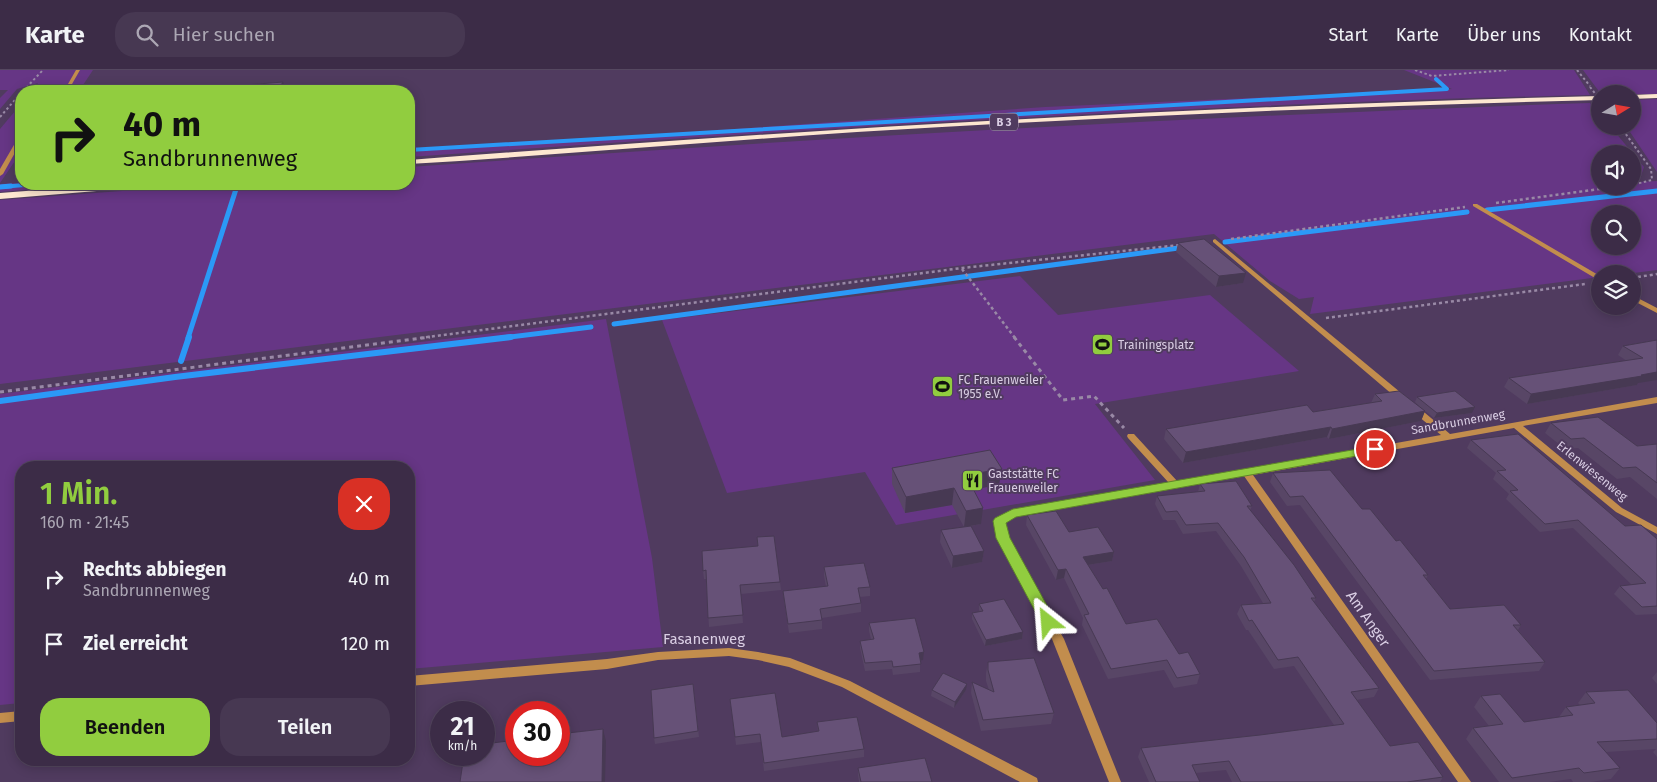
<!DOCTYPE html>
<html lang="de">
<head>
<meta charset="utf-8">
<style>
  :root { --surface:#3c2c47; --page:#473852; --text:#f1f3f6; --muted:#aca7b4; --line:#554860; --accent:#91cd3f }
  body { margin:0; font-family:"Fira Sans",sans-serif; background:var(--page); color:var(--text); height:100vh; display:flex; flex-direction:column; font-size:19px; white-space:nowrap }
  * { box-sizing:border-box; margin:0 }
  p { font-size:16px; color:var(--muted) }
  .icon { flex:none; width:28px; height:28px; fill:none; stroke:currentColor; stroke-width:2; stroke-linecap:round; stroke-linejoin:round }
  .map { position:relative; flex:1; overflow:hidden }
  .details { position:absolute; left:15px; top:391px; width:400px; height:305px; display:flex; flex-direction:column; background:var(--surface); border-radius:20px; box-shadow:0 2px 12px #0003,0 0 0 1px var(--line) }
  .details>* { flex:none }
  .banner { position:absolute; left:15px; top:15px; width:400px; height:105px; border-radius:20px; box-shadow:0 2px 12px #0003,0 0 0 1px var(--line); background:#91cd3f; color:#111; overflow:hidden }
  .needle { width:32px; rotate:79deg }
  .fabs { position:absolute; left:1591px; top:15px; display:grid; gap:10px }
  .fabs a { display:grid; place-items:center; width:50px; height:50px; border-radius:50%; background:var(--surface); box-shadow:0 2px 12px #0003,0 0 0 1px var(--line); font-size:25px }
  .speed { position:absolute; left:430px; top:631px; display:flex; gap:10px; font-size:25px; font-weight:700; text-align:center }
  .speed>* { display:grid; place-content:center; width:65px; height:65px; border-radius:50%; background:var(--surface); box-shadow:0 2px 12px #0003,0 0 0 1px var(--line); line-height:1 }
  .speed small { font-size:12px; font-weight:400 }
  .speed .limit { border:8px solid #d22; background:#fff; color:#111 }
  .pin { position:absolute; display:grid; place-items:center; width:42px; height:42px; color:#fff; margin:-21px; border:2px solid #fff; border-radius:50%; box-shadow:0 1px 5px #0007 }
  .me { position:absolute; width:55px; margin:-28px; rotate:332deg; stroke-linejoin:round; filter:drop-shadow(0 0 4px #0008) }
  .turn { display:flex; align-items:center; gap:18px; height:105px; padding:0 25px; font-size:22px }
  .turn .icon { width:65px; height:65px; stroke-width:2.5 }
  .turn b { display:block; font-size:35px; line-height:42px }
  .round { display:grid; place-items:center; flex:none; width:52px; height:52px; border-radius:20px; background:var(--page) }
  .headline { display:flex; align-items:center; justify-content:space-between; height:85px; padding:0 25px }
  h1 { font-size:30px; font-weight:600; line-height:38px; color:var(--accent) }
  .primary-button { display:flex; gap:10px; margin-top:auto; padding:10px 25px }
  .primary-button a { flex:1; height:58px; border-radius:20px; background:var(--accent); color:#111; font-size:20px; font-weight:600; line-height:58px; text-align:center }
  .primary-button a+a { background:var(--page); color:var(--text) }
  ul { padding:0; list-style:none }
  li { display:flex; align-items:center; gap:15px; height:65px; padding:0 25px }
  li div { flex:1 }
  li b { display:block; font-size:19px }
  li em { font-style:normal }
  header { display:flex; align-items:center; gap:30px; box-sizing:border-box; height:70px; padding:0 25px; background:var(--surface); border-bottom:1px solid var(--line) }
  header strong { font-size:24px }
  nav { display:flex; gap:28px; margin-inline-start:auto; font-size:18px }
  .search { width:350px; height:45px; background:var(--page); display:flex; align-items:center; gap:12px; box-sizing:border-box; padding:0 18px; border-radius:20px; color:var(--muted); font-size:19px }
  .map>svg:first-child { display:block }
</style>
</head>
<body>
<header>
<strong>Karte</strong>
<div class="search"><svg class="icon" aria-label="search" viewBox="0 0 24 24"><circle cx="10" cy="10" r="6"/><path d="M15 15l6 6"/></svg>Hier suchen</div>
<nav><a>Start</a><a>Karte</a><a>Über uns</a><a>Kontakt</a></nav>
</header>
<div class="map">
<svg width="1657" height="712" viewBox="0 0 1657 712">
  <rect width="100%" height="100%" fill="#503b5f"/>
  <path fill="#663685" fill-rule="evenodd" d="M 0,0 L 93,0 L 79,21 L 31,21 L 38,13 L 17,19 L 0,39 L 0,28 L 8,20 L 0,20 Z
    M 1404,0 L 1574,0 L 1590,25 C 1195,34 802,59 409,87 L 409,82 L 1045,37 L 1452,19 Z
    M 1583,0 L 1657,0 L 1657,24 L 1601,24 Z
    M 1657,29 L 1657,102 L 1626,56 L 1632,56 L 1633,30 Z
    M 1590,33 L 1600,45 L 1600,56 L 1610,56 L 1644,97 L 1639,112 L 1657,111 L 1657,200 L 1626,204 L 1600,204 L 1600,207 L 1310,244 L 1314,227 L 1299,229 L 1270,211 L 1214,164 L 0,314 L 0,130 L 217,114 L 409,114 L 409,97 C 802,69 1196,46 1590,33 ZM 1600,84 L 1632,84 L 1632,116 L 1600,116 ZM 1600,144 L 1632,144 L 1632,176 L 1600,176 Z
    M 21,34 L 21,82 L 0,113 L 0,59 Z
    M 21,113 L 21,114 L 93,114 L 0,122 L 0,114 Z
    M 1020,206 L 1058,245 L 1210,225 L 1299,301 L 1095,334 L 1155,410 L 896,455 L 865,402 L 727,423 L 662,250 Z
    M 606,249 L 652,488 L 663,577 L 409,599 L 409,398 L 21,398 L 21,633 L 0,635 L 0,324 Z"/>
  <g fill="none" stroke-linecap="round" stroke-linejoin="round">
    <path stroke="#2b99f7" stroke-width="4" d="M 409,80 L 1447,19 L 1436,9
      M 0,117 L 37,114
      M 237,117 L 238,114"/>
    <path stroke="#2b99f7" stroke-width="5" d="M 0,117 L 11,116
      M 1487,140 L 1657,121
      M 1225,172 L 1467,142
      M 614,254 L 1186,177
      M 188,268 L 237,116
      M 501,268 L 591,257"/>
    <path stroke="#2b99f7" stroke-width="6" d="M 181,291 L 189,267
      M 0,331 L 175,307 L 511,267"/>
    <path stroke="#9989a6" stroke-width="2" stroke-dasharray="2.5 2.5" stroke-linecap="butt" d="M 1415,0 L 1432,6 L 1509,0
      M 1577,0 L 1590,16
      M 23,21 L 43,0
      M 0,47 L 21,23
      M 1620,56 L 1651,99 L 1652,110 L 1632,115
      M 1613,117 L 1623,116"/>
    <path stroke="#9989a6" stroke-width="2.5" stroke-dasharray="3 3" stroke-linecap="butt" d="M 1496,133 L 1622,116
      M 1231,169 L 1465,137
      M 962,199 L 1015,268
      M 1632,208 L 1657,204
      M 1326,248 L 1585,214
      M 420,268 L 962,198 L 1180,175"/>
    <path stroke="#9989a6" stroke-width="3" stroke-dasharray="4 4" stroke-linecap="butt" d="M 1014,267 L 1063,330 L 1094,326 L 1124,358
      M 0,322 L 430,267"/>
    <path fill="#c28d4d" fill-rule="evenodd" d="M 76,0 L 80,0 L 68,21 L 64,21 Z
      M 21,66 L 21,72 L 3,104 L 0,106 L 0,99 L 18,68 Z
      M 1473,134 L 1477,134 L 1600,206 L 1600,211 L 1473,136 Z
      M 1215,169 L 1406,327 L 1407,329 L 1406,331 L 1400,331 L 1213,172 L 1213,170 Z
      M 1632,225 L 1657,238 L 1657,243 L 1632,230 Z
      M 1657,327 L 1657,333 L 1523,356 L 1622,438 L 1657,457 L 1657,464 L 1616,442 L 1514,358 L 1253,405 L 1471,712 L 1458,712 L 1244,406 L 1015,447 L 1004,452 L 1008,468 L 1064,569 L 1121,712 L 1109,712 L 1052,569 L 998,468 L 994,451 L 996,449 L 1013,441 L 1169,413 L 1128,368 L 1127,366 L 1128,364 L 1134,364 L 1178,412 L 1441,365 L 1412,341 L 1411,339 L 1415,336 L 1418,337 L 1450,364 Z
      M 729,578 L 758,582 L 790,588 L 850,611 L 1037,708 L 1038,712 L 1020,712 L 842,617 L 789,597 L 758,590 L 729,586 L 658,590 L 607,599 L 409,616 L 409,606 L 607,589 L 658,582 Z
      M 21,641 L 21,651 L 0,653 L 0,643 Z"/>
    <path fill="#fde7d0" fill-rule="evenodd" d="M 1657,24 L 1657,28 L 1632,29 L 1632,25 Z
      M 1600,26 L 1600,30 C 1352,36 1105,47 857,62 C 708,72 558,85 409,94 L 409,90 C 806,59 1202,36 1600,26 Z
      M 117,114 L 149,114 L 145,117 L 0,129 L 0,123 Z"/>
    <path stroke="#9989a6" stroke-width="2" stroke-dasharray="2.5 2.5" stroke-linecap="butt" d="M 1590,17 L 1600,30"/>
  </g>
  <path fill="#584666" d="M 1178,173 L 1243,213 L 1216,217 L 1176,182 Z
    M 1657,270 L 1637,315 L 1527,334 L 1504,317 L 1509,308 L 1627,291 L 1618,285 L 1623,276 Z
    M 1375,324 L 1420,337 L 1415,332 L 1417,327 L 1472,343 L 1434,348 L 1425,341 L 1421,351 L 1329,369 L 1327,367 L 1183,393 L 1164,369 L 1166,359 L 1313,342 L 1371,333 Z
    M 1551,353 L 1637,376 L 1657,374 L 1657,429 L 1630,407 L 1617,409 L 1578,378 L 1565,379 L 1545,363 Z
    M 1471,370 L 1625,456 L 1657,469 L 1657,544 L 1636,545 L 1614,524 L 1620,516 L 1632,515 L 1573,458 L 1540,462 L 1506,429 L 1509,424 L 1493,409 L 1496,403 L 1467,378 Z
    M 892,398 L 999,415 L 974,419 L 981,454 L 971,456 L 984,481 L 982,492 L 952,498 L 940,472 L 941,460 L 964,457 L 952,435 L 905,443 L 892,414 Z
    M 1273,403 L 1362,439 L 1396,471 L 1428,505 L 1426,509 L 1450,539 L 1521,555 L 1518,560 L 1545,592 L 1539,601 L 1430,610 L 1300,435 L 1287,436 L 1270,412 Z
    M 1200,414 L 1252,436 L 1250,441 L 1316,528 L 1314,532 L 1379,618 L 1374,627 L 1356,630 L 1390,676 L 1443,707 L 1440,712 L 1232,712 L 1226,700 L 1196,703 L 1200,712 L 1149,712 L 1138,687 L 1141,678 L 1260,665 L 1334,655 L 1294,596 L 1274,599 L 1248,560 L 1246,560 L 1237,544 L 1241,535 L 1263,533 L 1241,496 L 1216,461 L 1183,464 L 1175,450 L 1163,450 L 1155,434 L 1157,426 L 1198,422 Z
    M 1027,445 L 1069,462 L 1114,482 L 1112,491 L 1088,495 L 1103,519 L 1126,554 L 1179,584 L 1200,604 L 1197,614 L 1174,618 L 1164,600 L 1108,609 L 1082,555 L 1083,548 L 1064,508 L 1056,510 L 1026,455 Z
    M 757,467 L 780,512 L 781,520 L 741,524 L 743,553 L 709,557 L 706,509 L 704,509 L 703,501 L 758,476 Z
    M 824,497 L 870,517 L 870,526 L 860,527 L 861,533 L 861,542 L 822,548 L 822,559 L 789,563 L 784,530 L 783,521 L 826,517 L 824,506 Z
    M 979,534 L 1023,562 L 1022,569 L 985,576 L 972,549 L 972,543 L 980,542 L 979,540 Z
    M 869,553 L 923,590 L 920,590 L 920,602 L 893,605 L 892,599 L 865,601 L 860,578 L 860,571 L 871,569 L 869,561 Z
    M 988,592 L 1054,643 L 1051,654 L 981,661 L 971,623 L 972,612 L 989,620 L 986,611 L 986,603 Z
    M 1657,602 L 1657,614 L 1652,608 Z
    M 693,614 L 699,667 L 655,674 L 654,668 Z
    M 932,620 L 966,620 L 954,638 L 931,626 Z
    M 1586,622 L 1657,653 L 1657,687 L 1653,682 L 1656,679 L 1606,682 L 1620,698 L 1611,709 L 1591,712 L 1573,712 L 1571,709 L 1549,712 L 1499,712 L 1466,669 L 1473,658 L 1489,656 L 1474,637 L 1481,626 L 1524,652 L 1559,647 L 1566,637 L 1580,635 L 1578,633 Z
    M 730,629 L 782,667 L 818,662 L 817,652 L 864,679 L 864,687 L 764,701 L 761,672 L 736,675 Z
    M 858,698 L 932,712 L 859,712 L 858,705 Z"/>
  <path fill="#473953" d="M 283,12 L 286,21 L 277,21 Z
    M 1246,203 L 1243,213 L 1216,217 L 1219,206 Z
    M 1657,302 L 1657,310 L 1638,313 L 1637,315 L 1527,334 L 1531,324 Z
    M 1475,337 L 1472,343 L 1434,348 L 1437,343 Z
    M 1425,341 L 1421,351 L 1329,369 L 1332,359 Z
    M 1331,357 L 1327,367 L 1183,393 L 1186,382 Z
    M 1002,399 L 999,415 L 964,421 L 966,405 Z
    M 954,418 L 952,435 L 905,443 L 906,427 Z
    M 983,438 L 981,454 L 964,457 L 966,441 Z
    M 984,481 L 982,492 L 952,498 L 953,486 Z
    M 1114,482 L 1112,491 L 1081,496 L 1083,487 Z
    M 1066,499 L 1064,508 L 1056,510 L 1058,500 Z
    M 1023,562 L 1022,569 L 985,576 L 986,570 Z
    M 924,582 L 923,590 L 918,591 L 919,583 Z
    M 967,614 L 966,620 L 954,638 L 955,632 Z
    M 603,659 L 606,671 L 605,712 L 602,712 Z"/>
  <path fill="#665177" stroke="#473953" d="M 283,12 L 277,21 L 230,21 L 233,16 Z
    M 1204,169 L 1246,203 L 1219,206 L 1178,173 Z
    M 1657,270 L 1657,302 L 1641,305 L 1642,306 L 1531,324 L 1509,308 L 1643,288 L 1623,276 Z
    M 1399,321 L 1425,341 L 1332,359 L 1331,357 L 1186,382 L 1166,359 L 1307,335 L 1313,342 L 1382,331 L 1375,324 Z
    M 1455,321 L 1475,337 L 1437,343 L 1417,327 Z
    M 1598,347 L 1637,376 L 1657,374 L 1657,413 L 1636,397 L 1623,398 L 1584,368 L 1571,369 L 1551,353 Z
    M 1518,364 L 1625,456 L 1641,455 L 1657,469 L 1657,536 L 1642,537 L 1620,516 L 1646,513 L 1578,450 L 1545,454 L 1510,421 L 1518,420 L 1497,401 L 1506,400 L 1471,370 Z
    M 990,380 L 1002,399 L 966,405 L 983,438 L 966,441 L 954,418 L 906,427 L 892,398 Z
    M 1330,400 L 1362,439 L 1370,439 L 1396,471 L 1400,470 L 1428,505 L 1423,505 L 1450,539 L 1504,535 L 1521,555 L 1513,555 L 1545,592 L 1434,601 L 1303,426 L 1290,427 L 1273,403 Z
    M 1236,411 L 1252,436 L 1247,436 L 1294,495 L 1316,528 L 1311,528 L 1379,618 L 1351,622 L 1390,676 L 1418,672 L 1443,707 L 1407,712 L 1241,712 L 1229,691 L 1192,695 L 1200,712 L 1156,712 L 1141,678 L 1260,665 L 1344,654 L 1298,587 L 1278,590 L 1252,550 L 1249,551 L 1241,535 L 1271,533 L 1244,487 L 1218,453 L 1186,455 L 1177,441 L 1166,442 L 1157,426 L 1205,421 L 1200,414 Z
    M 1056,441 L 1069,462 L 1098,457 L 1114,482 L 1083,487 L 1103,519 L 1107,518 L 1126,554 L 1157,549 L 1179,584 L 1188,582 L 1200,604 L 1177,608 L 1167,590 L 1111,599 L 1084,545 L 1089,544 L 1066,499 L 1058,500 L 1027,445 Z
    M 971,456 L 984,481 L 953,486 L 941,460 Z
    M 774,466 L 780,512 L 740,515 L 743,545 L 708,548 L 706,500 L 703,501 L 702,481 L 758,476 L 757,467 Z
    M 864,493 L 870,517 L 858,518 L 861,533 L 820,539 L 822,550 L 788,554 L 783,521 L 828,516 L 824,497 Z
    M 1004,529 L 1023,562 L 986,570 L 972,543 L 983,541 L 979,534 Z
    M 915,548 L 924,582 L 919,583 L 921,594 L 893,597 L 892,591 L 865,593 L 860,571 L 874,569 L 869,553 Z
    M 1034,588 L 1054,643 L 983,650 L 972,612 L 994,622 L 988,600 L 988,592 Z
    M 943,603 L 967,614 L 955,632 L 932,620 Z
    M 693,614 L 698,661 L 654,668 L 651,620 Z
    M 1628,620 L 1657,653 L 1657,669 L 1597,672 L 1620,698 L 1584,703 L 1579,698 L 1512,708 L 1473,658 L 1503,654 L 1481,626 L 1500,624 L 1524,652 L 1573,645 L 1566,637 L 1595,633 L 1586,622 Z
    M 775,623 L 782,667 L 819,661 L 817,652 L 857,647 L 864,679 L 764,693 L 760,664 L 735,667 L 730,629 Z
    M 603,659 L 602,712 L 460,712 L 464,685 L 484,685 L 484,674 L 516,670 L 516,685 L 559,685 L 559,664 Z
    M 925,688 L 932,712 L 861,712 L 858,698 Z"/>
  <path fill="#91cd3f" stroke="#5e8529" d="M 1375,376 L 1379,377 L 1380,379 L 1379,382 L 1016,447 L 1006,453 L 1010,468 L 1056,552 L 1054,556 L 1048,558 L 1043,556 L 996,468 L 993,451 L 995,448 L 1013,439 Z"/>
  <defs>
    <symbol id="stadium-square" viewBox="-11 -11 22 22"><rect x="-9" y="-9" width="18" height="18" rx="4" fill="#91cd3f" stroke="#503b5f"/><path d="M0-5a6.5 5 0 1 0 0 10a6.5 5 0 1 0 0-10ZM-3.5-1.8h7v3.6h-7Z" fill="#111"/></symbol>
    <symbol id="restaurant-square" viewBox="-11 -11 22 22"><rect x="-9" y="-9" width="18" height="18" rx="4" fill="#91cd3f" stroke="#503b5f"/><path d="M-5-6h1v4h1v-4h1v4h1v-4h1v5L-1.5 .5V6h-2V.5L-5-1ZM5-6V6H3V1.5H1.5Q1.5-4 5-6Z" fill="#111"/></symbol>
  </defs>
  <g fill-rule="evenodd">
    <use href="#stadium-square" x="1090" y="262" width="25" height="25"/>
    <use href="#stadium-square" x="930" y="304" width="25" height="25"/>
    <use href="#restaurant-square" x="960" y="398" width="25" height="25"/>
  </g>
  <g text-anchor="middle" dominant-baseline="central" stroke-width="4" stroke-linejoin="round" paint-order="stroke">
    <rect fill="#503b5f" stroke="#b1a2bc" stroke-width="1" x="990" y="43.5" width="28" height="17" rx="4"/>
    <g font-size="11" font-weight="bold" fill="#dacee4">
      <text x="1004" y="52">B 3</text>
    </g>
    <g font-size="12" fill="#dacee4" stroke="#503b5f" text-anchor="start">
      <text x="1118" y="275">Trainingsplatz</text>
      <text x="958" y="310">FC Frauenweiler<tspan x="958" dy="14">1955 e.V.</tspan></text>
      <text x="988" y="404">Gaststätte FC<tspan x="988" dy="14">Frauenweiler</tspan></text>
    </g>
    <g font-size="12" fill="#dacee4" stroke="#503b5f">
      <text transform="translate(1458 352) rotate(-10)">Sandbrunnenweg</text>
      <text transform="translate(1592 401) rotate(39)">Erlenwiesenweg</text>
    </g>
    <g font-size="15" fill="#dacee4" stroke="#503b5f">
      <text transform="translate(1368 549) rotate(55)">Am Anger</text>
      <text x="704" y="569">Fasanenweg</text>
    </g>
  </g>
</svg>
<div class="fabs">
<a><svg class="needle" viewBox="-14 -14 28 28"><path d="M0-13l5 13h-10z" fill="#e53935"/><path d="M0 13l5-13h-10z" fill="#aca7b4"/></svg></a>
<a><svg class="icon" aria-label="sound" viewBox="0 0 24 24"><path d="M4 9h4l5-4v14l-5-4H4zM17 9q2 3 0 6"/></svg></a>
<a><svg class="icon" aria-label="search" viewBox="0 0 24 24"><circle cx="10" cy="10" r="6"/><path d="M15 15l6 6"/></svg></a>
<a><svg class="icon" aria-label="layers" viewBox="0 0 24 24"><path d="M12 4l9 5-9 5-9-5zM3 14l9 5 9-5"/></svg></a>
</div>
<div class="speed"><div>21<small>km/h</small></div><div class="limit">30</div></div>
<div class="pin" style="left:1375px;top:379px;background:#d93025"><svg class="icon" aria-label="arrive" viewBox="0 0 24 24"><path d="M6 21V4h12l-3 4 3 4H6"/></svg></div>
<svg class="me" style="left:1048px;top:552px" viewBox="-20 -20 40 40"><path d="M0-17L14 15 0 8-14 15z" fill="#91cd3f" stroke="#fff" stroke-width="4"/></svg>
<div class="banner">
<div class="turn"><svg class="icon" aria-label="right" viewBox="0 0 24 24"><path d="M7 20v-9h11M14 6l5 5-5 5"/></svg><div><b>40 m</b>Sandbrunnenweg</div></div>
</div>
<section class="details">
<div class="headline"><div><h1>1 Min.</h1><p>160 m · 21:45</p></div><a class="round" style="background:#d93025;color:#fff"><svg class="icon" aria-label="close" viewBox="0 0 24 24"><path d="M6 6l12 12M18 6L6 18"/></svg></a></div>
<ul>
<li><svg class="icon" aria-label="right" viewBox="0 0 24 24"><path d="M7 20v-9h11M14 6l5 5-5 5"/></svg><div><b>Rechts abbiegen</b><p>Sandbrunnenweg</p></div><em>40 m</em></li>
<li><svg class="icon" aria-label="arrive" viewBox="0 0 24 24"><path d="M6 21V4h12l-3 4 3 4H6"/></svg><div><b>Ziel erreicht</b></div><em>120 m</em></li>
</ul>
<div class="primary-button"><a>Beenden</a><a>Teilen</a></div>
</section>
</div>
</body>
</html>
